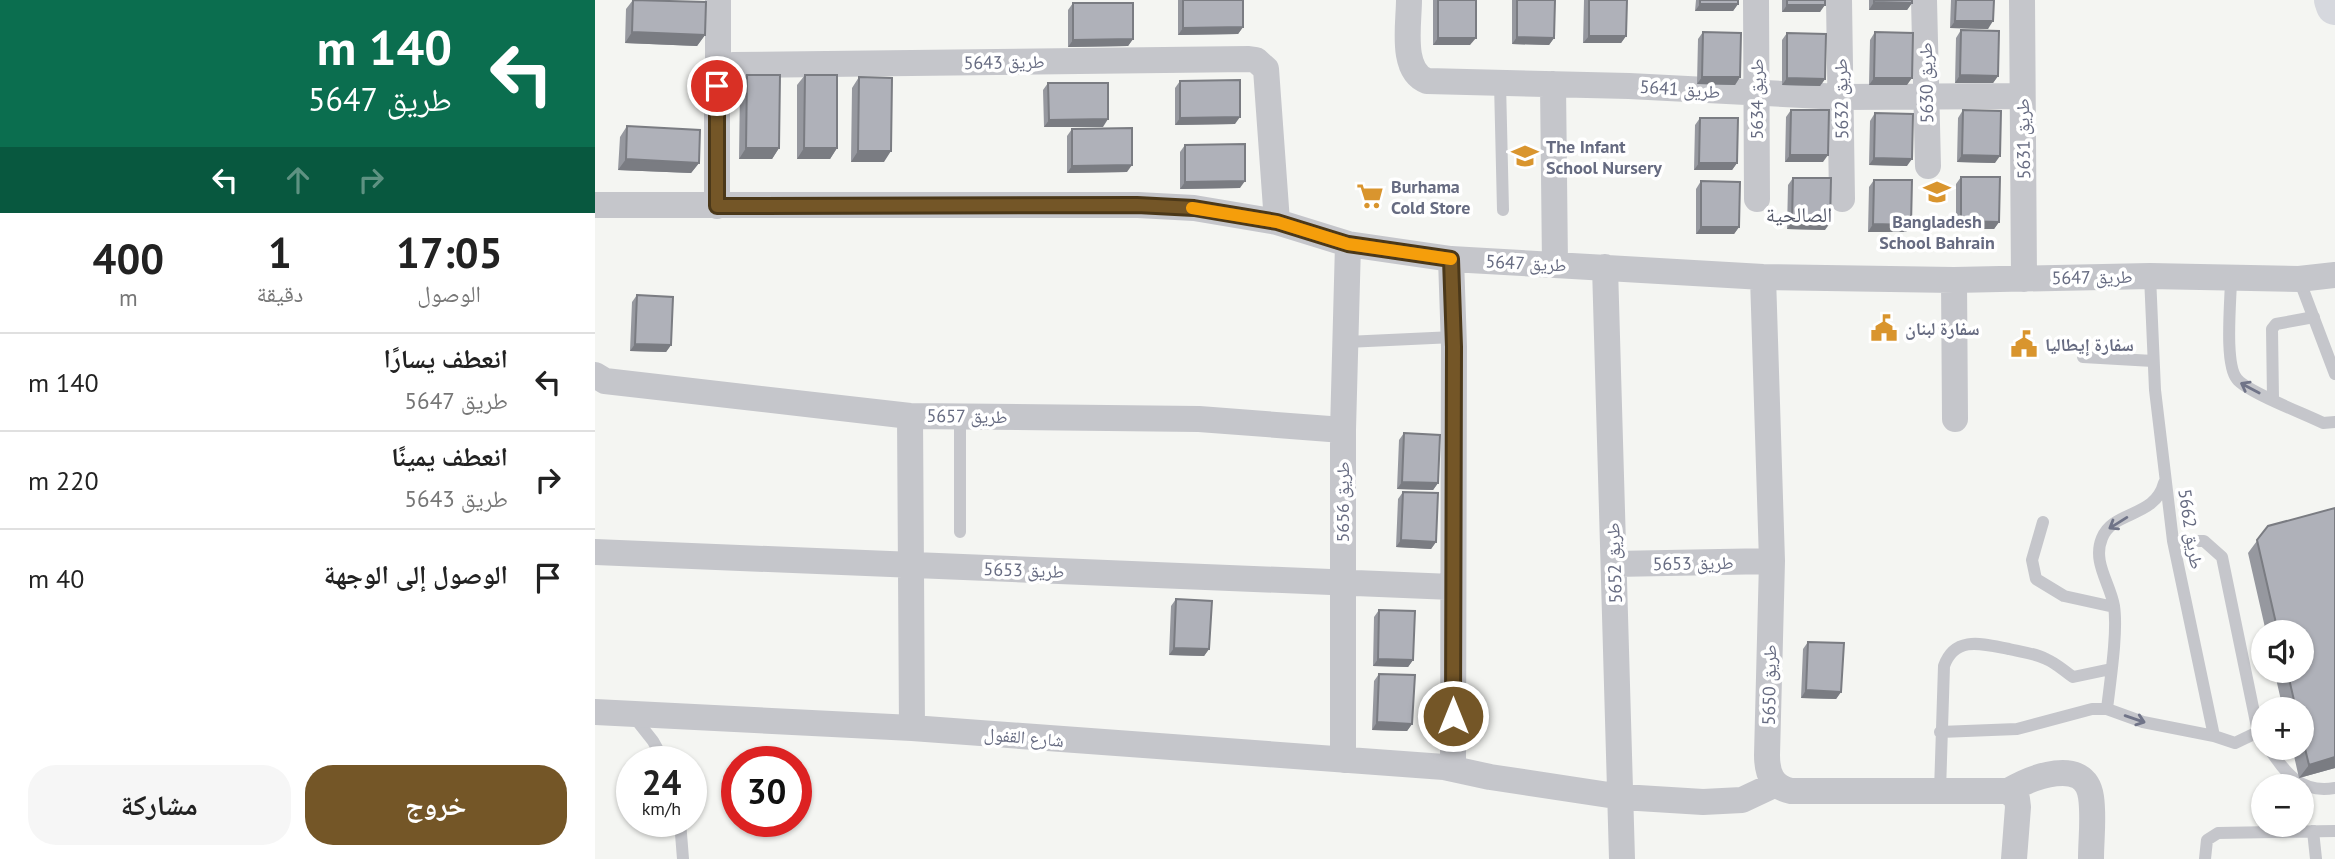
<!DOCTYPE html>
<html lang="ar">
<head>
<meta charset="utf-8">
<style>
  :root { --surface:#fff; --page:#f6f6f6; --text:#222; --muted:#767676; --line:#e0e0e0; --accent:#745627 }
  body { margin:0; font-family:"PT Sans","Noto Naskh Arabic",sans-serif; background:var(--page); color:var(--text); direction:rtl; height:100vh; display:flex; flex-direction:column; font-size:26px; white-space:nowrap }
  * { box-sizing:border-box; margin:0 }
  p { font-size:23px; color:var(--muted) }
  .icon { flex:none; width:38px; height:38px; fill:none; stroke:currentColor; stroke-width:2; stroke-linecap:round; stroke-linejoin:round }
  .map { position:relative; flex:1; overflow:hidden; direction:ltr }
  .drawer { display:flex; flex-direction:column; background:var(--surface); width:595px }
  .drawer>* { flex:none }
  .banner { background:#0b6e4f; color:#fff; overflow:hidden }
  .buttons { position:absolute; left:1656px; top:620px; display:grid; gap:14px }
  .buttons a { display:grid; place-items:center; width:63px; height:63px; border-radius:50%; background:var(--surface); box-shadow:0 2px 5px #0004; font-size:35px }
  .speed { position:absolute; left:21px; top:746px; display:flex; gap:14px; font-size:35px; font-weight:700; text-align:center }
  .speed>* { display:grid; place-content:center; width:91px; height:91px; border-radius:50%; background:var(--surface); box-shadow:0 2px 5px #0004; line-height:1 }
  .speed small { font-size:18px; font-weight:400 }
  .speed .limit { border:10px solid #d22; background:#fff; color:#111 }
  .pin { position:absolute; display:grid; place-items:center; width:60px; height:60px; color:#fff; margin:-30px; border:4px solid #fff; border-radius:50%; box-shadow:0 2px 7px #0007 }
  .me { position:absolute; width:77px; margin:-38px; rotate:0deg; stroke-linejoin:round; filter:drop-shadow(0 0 5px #0008) }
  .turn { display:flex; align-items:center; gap:24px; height:147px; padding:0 28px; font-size:32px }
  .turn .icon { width:91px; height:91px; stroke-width:2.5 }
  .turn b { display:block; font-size:49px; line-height:60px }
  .lanes { display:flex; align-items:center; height:66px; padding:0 28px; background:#0003; justify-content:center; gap:35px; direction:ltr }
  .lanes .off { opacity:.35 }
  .eta { display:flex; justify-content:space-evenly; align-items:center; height:119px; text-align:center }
  .eta b { font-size:42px; font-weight:700; line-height:49px }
  .button { display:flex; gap:14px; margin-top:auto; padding:14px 28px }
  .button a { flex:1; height:80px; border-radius:28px; background:var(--accent); color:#fff; font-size:28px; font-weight:700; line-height:80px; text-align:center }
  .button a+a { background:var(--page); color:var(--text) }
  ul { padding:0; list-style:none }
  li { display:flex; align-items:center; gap:21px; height:98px; padding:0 28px; border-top:2px solid var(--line) }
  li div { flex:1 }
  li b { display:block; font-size:26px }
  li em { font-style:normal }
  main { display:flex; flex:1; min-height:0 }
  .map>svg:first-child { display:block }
</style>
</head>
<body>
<main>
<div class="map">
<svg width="1740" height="859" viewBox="0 0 1740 859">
  <rect width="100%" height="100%" fill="#f4f5f2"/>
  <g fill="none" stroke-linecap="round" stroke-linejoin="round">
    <path stroke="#c5c6cb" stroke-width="12" d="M 905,83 L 908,210
      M 1555,276 L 1560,390 L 1578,541 L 1619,736 L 1640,743 L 1663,732
      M 1636,278 C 1636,299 1629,364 1642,379 C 1652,392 1710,414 1728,423 L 1740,422
      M 1704,279 L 1740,374
      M 751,342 L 859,337
      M 1488,357 L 1558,361
      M 1678,399 L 1677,329 L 1681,324 L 1719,317
      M 365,416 L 365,532
      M 1569,483 C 1560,518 1518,510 1507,538 C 1497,562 1515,583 1519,606 C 1523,632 1515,682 1512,709 L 1548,722 L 1619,736
      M 1448,522 L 1437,560 L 1441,579 L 1469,596 L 1519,607
      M 1578,541 L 1609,541 L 1627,557 L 1663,732 L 1668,739
      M 39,717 L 58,741 L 69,761
      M 1345,732 L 1422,729 L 1497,709 L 1512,709
      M 1673,747 C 1691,773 1705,794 1740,788
      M 1345,791 L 1349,666 C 1360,635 1388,644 1414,649 C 1426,652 1439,653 1451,659 C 1461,663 1469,671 1478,677 L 1516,669
      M 85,821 L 88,859
      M 1718,831 L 1721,859
      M 1610,859 L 1612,840 L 1623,833 L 1740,831"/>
    <path stroke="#c5c6cb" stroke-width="26" d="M 123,0 L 123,79
      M 814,0 C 814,24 805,71 832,81 L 1034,86 L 1246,97 L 1427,96
      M 1161,0 L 1162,199
      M 1244,0 L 1247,199
      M 1329,0 L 1333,166
      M 1427,0 L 1429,279
      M 958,84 L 960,265
      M 0,205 L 543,205 L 599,208 L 682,222 L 753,244 L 856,259 L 1168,277 L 1359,280 L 1555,276 L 1704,279 L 1740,275
      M 122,206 L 122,86 L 126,73 L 138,65 L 654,59 L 661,60 L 671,69 L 682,222
      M 856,259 L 859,347 L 858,768
      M 1010,267 L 1027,859
      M 1168,277 L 1177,561 L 1172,755 C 1172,773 1177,787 1196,791 L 1413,791 L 1422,799 L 1423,807 L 1419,859
      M 1359,280 L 1360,419
      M 0,375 L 10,381 L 315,416 L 604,419 L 748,430
      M 315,416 L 317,728
      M 0,552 L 857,587
      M 1019,564 L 1177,561
      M 0,712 L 317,728 L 849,767 L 895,777 L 1027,797 L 1108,802 L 1147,800 L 1181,784
      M 748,760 L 748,430 L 753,244
      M 1413,791 C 1435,778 1490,755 1496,797 C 1499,817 1496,839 1496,859"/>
    <path stroke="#d6d8de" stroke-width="38" d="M 1738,0 L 1740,6"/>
  </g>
  <path fill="#96989f" d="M 38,0 L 64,0 L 110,35 L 102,46 L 30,43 L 31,9 Z
    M 583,0 L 648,0 L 648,27 L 643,34 L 583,35 Z
    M 838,0 L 881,0 L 875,45 L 838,45 Z
    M 917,0 L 960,0 L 959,38 L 954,45 L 917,44 Z
    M 989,0 L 1032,0 L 1031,36 L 1026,43 L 988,43 Z
    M 1101,0 L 1143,0 L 1143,4 L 1138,11 L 1100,11 Z
    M 1187,0 L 1230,0 L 1225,12 L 1187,12 Z
    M 1274,0 L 1317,0 L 1317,3 L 1312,10 L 1274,10 Z
    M 1356,0 L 1399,0 L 1393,29 L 1355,28 Z
    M 478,3 L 538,39 L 533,46 L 473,47 L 473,10 Z
    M 1366,30 L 1403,76 L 1398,83 L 1360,83 L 1361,38 Z
    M 1108,32 L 1145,77 L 1140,85 L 1102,84 L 1103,39 Z
    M 1280,32 L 1312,85 L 1274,85 L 1275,40 Z
    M 1192,33 L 1230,79 L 1225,86 L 1187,85 L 1187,40 Z
    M 152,75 L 184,148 L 177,159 L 144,159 L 145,85 Z
    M 210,75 L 242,148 L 235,159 L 202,159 L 202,85 Z
    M 264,77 L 289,162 L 256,162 L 257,88 Z
    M 585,81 L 640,124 L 580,125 L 580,88 Z
    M 453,83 L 508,127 L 449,127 L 448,90 Z
    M 1196,110 L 1228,162 L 1190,162 L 1191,117 Z
    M 1368,110 L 1400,163 L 1362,162 L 1363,118 Z
    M 1280,113 L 1312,166 L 1274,165 L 1275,121 Z
    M 1105,118 L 1142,163 L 1137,170 L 1099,170 L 1100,125 Z
    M 32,126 L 104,163 L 96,173 L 23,170 L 25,137 Z
    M 477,129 L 532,172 L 472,173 L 472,136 Z
    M 590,145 L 645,188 L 585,189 L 585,152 Z
    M 1366,177 L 1404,222 L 1399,229 L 1361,229 L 1361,184 Z
    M 1198,178 L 1230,230 L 1192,229 L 1193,185 Z
    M 1279,180 L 1316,225 L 1311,232 L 1273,232 L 1274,187 Z
    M 1106,181 L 1144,227 L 1139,234 L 1101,234 L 1101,189 Z
    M 42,295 L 76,345 L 71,352 L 35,351 L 37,302 Z
    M 809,433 L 843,483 L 838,490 L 802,489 L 804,440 Z
    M 808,492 L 841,542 L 836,549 L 801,547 L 803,499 Z
    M 1740,508 L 1740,768 L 1704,778 L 1697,747 L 1706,747 L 1706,709 L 1688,709 L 1679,670 L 1706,670 L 1706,632 L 1671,632 L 1653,553 L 1673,526 Z
    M 581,599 L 614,649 L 609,656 L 574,655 L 576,606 Z
    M 784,610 L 818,660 L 813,667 L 778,666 L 779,617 Z
    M 1213,642 L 1246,692 L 1241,699 L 1206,698 L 1208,649 Z
    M 784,674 L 817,724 L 812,731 L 777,730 L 779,681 Z"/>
  <path fill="#7a7c82" d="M 1279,2 L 1317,3 L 1312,10 L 1274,10 Z
    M 1105,4 L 1143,4 L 1138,11 L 1100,11 Z
    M 1192,5 L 1230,5 L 1225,12 L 1187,12 Z
    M 1360,21 L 1398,21 L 1393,29 L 1355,28 Z
    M 648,27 L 643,34 L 583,35 L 588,28 Z
    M 37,32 L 110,35 L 102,46 L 30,43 Z
    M 994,36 L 1031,36 L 1026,43 L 988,43 Z
    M 922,37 L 959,38 L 954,45 L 917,44 Z
    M 843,38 L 881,38 L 875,45 L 838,45 Z
    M 538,39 L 533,46 L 473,47 L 478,40 Z
    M 1365,75 L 1403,76 L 1398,83 L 1360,83 Z
    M 1107,77 L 1145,77 L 1140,85 L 1102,84 Z
    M 1192,78 L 1230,79 L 1225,86 L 1187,85 Z
    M 1279,78 L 1317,78 L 1312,85 L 1274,85 Z
    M 645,117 L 640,124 L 580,125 L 585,118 Z
    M 513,119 L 508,127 L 449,127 L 454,120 Z
    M 151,148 L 184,148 L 177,159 L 144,159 Z
    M 209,148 L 242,148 L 235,159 L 202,159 Z
    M 263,151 L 296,151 L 289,162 L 256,162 Z
    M 1195,155 L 1233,155 L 1228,162 L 1190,162 Z
    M 1367,155 L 1405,156 L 1400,163 L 1362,162 Z
    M 1279,158 L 1317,159 L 1312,166 L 1274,165 Z
    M 31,159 L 104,163 L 96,173 L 23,170 Z
    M 1104,163 L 1142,163 L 1137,170 L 1099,170 Z
    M 537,165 L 532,172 L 472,173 L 477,166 Z
    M 650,181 L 645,188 L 585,189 L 590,182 Z
    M 1366,221 L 1404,222 L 1399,229 L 1361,229 Z
    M 1197,222 L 1235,223 L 1230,230 L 1192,229 Z
    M 1278,224 L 1316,225 L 1311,232 L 1273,232 Z
    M 1106,227 L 1144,227 L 1139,234 L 1101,234 Z
    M 40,344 L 76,345 L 71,352 L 35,351 Z
    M 807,482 L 843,483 L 838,490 L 802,489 Z
    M 806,540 L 841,542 L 836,549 L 801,547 Z
    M 579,648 L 614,649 L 609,656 L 574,655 Z
    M 783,659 L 818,660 L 813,667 L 778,666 Z
    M 1211,690 L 1246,692 L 1241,699 L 1206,698 Z
    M 782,722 L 817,724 L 812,731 L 777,730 Z
    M 1740,757 L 1740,768 L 1704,778 L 1714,765 Z"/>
  <path fill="#afb1b9" stroke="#7a7c82" stroke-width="2" d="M 38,0 L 111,2 L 110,35 L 37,32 Z
    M 588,0 L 648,0 L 648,27 L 588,28 Z
    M 843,0 L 881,0 L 881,38 L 843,38 Z
    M 922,0 L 960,0 L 959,38 L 922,37 Z
    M 994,0 L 1032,0 L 1031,36 L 994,36 Z
    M 1105,0 L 1143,0 L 1143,4 L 1105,4 Z
    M 1192,0 L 1230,0 L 1230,5 L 1192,5 Z
    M 1279,0 L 1317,0 L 1317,3 L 1279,2 Z
    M 1361,0 L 1399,0 L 1398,21 L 1360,21 Z
    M 478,3 L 538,3 L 538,39 L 478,40 Z
    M 1366,30 L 1404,31 L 1403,76 L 1365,75 Z
    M 1108,32 L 1146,33 L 1145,77 L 1107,77 Z
    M 1280,32 L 1318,33 L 1317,78 L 1279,78 Z
    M 1192,33 L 1231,34 L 1230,79 L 1192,78 Z
    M 152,75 L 185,75 L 184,148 L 151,148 Z
    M 210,75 L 242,75 L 242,148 L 209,148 Z
    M 264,77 L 297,78 L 296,151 L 263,151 Z
    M 645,80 L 645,117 L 585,118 L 585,81 Z
    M 453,83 L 513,83 L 513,119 L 454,120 Z
    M 1196,110 L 1234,110 L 1233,155 L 1195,155 Z
    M 1368,110 L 1406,111 L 1405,156 L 1367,155 Z
    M 1280,113 L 1318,114 L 1317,159 L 1279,158 Z
    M 1105,118 L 1143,118 L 1142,163 L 1104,163 Z
    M 32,126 L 105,130 L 104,163 L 31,159 Z
    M 537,128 L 537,165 L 477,166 L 477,129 Z
    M 650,144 L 650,181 L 590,182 L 590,145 Z
    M 1366,177 L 1405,177 L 1404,222 L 1366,221 Z
    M 1198,178 L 1236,178 L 1235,223 L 1197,222 Z
    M 1279,180 L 1317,180 L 1316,225 L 1278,224 Z
    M 1106,181 L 1145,182 L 1144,227 L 1106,227 Z
    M 42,295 L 78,297 L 76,345 L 40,344 Z
    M 809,433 L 845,435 L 843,483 L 807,482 Z
    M 808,492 L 843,493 L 841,542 L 806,540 Z
    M 1740,508 L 1740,757 L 1714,765 L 1706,732 L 1706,709 L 1701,709 L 1692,670 L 1706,670 L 1706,632 L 1683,632 L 1662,540 L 1673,526 Z
    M 581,599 L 617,601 L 614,649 L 579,648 Z
    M 784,610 L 820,611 L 818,660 L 783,659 Z
    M 1213,642 L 1249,643 L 1246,692 L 1211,690 Z
    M 784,674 L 820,675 L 817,724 L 782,722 Z"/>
  <defs><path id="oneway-shaft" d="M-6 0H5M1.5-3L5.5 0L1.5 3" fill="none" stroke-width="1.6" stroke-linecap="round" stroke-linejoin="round" transform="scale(1.75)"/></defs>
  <g stroke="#707488">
    <use href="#oneway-shaft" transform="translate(1655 388) rotate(-152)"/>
    <use href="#oneway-shaft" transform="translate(1523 523) rotate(148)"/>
    <use href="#oneway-shaft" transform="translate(1540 719) rotate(19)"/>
  </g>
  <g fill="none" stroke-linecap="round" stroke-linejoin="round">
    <defs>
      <path id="route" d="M 122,86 L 122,206 L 542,205 L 599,208 L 682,222 L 753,244 L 856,259 L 859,347 L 858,716"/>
    </defs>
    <use href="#route" stroke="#4b3819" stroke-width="18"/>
    <use href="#route" stroke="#745627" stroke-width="12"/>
    <path stroke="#f59e0b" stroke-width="12" d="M 597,208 L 682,222 L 753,244 L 856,259"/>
  </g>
  <defs>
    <symbol id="school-bare" viewBox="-9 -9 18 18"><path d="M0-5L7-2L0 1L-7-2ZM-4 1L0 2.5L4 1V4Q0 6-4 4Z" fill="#d9952e" stroke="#fff" stroke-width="2.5" paint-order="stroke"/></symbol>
    <symbol id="supermarket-bare" viewBox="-9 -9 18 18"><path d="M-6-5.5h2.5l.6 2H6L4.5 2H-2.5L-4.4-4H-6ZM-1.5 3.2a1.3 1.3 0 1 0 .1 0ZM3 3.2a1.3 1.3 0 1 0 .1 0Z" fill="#d9952e" stroke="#fff" stroke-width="2.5" paint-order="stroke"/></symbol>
    <symbol id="civic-bare" viewBox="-9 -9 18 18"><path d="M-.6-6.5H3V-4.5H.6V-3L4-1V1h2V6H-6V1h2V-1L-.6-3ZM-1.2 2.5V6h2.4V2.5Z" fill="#d9952e" stroke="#fff" stroke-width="2.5" paint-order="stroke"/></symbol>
  </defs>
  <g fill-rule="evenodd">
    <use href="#school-bare" x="911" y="137" width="38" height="38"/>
    <use href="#school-bare" x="1323" y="173" width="38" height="38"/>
    <use href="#supermarket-bare" x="756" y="177" width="38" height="38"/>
    <use href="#civic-bare" x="1270" y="309" width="38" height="38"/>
    <use href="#civic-bare" x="1410" y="325" width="38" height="38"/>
  </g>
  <g text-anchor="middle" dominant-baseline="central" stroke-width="7" stroke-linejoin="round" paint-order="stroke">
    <g font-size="18" fill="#666b81" stroke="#fff">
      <text transform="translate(409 62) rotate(-1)">طريق 5643</text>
      <text transform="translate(1331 83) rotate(-91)">طريق 5630</text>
      <text transform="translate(1085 89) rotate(4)">طريق 5641</text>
      <text transform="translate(1161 99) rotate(-90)">طريق 5634</text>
      <text transform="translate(1246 99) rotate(-91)">طريق 5632</text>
      <text transform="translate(1428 139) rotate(-91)">طريق 5631</text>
      <text transform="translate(931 263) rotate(3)">طريق 5647</text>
      <text transform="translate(1497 277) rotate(-1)">طريق 5647</text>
      <text transform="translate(372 416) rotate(1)">طريق 5657</text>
      <text transform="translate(747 502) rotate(-90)">طريق 5656</text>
      <text transform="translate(1596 529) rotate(81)">طريق 5662</text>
      <text transform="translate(1019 563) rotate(-92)">طريق 5652</text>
      <text transform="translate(1098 563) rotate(-1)">طريق 5653</text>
      <text transform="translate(429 570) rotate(2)">طريق 5653</text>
      <text transform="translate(1174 685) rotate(-89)">طريق 5650</text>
      <text transform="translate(429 737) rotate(5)">شارع القفول</text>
    </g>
    <g font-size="18" font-weight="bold" fill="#666b81" stroke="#fff" text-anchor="start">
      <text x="951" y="146">The Infant<tspan x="951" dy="21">School Nursery</tspan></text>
      <text x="796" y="186">Burhama<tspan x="796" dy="21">Cold Store</tspan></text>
      <text x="1342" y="221" text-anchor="middle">Bangladesh<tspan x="1342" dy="21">School Bahrain</tspan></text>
      <text x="1310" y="328">سفارة لبنان</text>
      <text x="1450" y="344">سفارة إيطاليا</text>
    </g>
    <g font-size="21" fill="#535767" stroke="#fff">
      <text x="1204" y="214">الصالحية</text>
    </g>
  </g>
</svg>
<div class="buttons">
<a><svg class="icon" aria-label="sound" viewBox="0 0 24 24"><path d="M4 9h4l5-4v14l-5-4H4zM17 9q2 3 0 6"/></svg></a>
<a>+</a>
<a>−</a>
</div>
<div class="speed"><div>24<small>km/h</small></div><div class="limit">30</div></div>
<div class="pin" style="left:122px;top:86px;background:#d93025"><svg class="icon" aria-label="arrive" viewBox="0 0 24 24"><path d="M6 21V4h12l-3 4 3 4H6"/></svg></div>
<svg class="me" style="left:858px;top:716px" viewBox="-20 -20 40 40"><circle r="17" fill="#745627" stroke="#fff" stroke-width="3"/><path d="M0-11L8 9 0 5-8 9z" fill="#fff"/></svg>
</div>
<section class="drawer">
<div class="banner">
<div class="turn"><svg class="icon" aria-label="left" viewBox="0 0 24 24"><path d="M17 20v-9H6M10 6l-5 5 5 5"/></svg><div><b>140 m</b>طريق 5647</div></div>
<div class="lanes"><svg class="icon" aria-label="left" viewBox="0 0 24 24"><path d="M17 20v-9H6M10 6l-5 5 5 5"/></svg><svg class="icon off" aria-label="ahead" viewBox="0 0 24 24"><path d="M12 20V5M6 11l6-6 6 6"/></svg><svg class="icon off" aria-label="right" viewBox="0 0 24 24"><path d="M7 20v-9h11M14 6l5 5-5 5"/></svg></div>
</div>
<div class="eta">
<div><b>17:05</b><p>الوصول</p></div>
<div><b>1</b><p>دقيقة</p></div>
<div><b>400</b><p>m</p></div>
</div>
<ul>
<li><svg class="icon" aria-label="left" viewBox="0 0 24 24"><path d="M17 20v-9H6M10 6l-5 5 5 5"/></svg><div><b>انعطف يسارًا</b><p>طريق 5647</p></div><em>140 m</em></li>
<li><svg class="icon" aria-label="right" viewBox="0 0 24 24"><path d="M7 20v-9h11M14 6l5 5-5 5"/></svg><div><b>انعطف يمينًا</b><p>طريق 5643</p></div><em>220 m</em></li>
<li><svg class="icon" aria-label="arrive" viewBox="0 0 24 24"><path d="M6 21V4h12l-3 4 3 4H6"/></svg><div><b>الوصول إلى الوجهة</b></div><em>40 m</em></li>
</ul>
<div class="button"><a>خروج</a><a>مشاركة</a></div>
</section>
</main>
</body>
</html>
